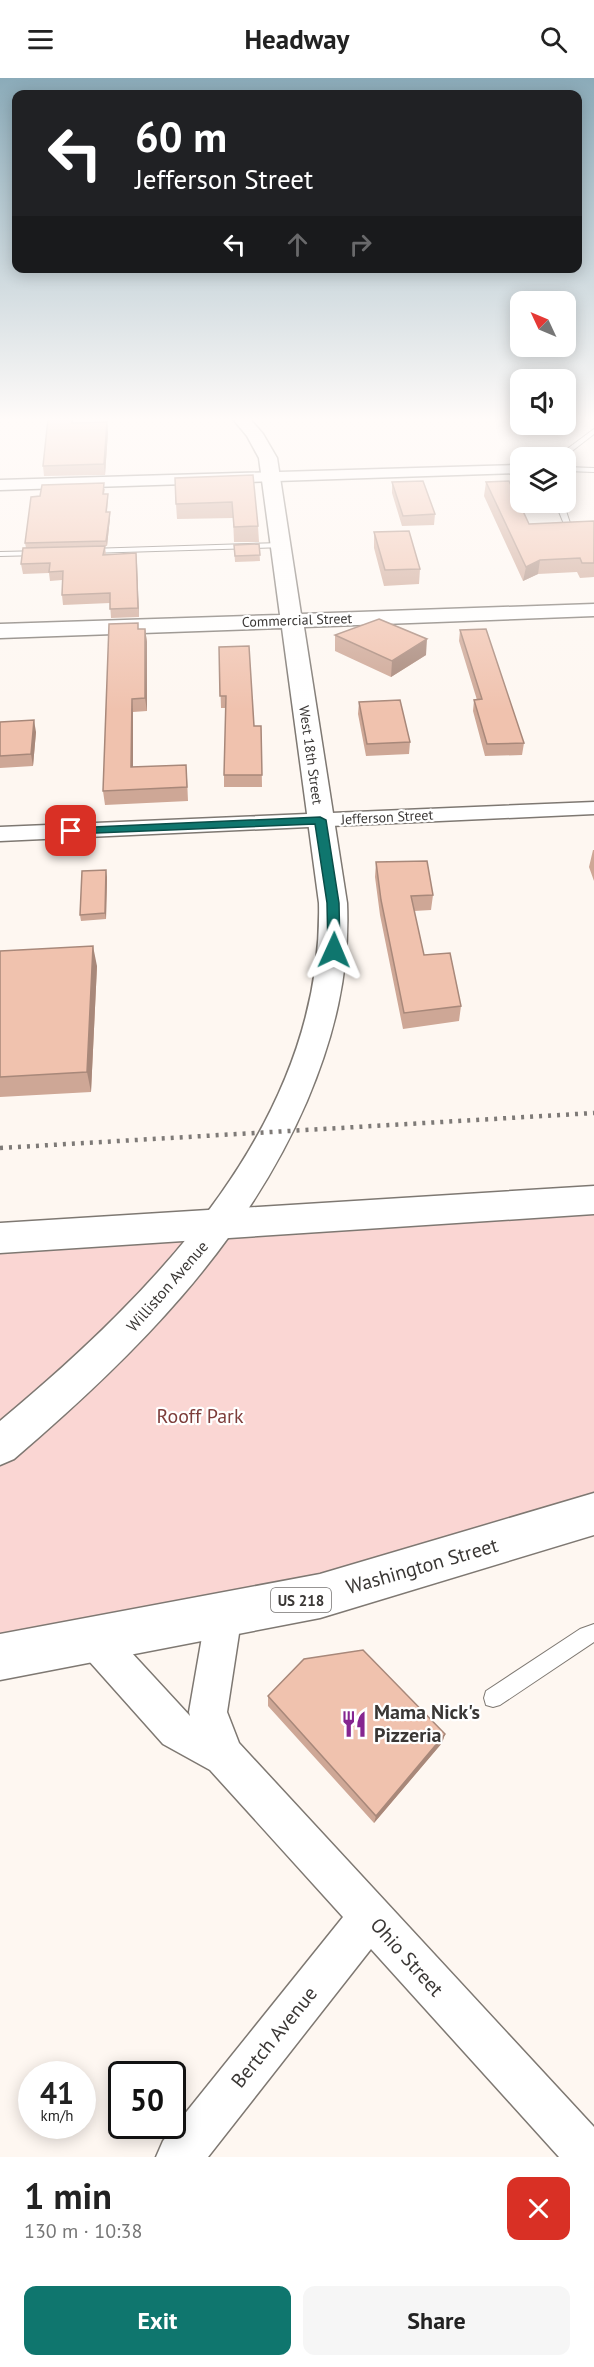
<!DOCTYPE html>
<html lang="en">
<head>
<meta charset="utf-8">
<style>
  :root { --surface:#fff; --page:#f6f6f6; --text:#222; --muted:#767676; --accent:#0f766e }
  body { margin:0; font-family:"PT Sans",sans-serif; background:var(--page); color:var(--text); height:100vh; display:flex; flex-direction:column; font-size:22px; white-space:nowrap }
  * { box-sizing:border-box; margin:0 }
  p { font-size:20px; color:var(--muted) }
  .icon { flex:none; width:33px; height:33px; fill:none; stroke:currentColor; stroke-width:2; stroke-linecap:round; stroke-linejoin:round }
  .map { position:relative; height:2079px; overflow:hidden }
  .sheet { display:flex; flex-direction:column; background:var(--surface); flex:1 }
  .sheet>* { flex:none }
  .top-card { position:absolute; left:12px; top:12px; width:570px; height:183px; border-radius:12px; box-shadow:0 3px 15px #0003; background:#202124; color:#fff; overflow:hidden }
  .needle { width:39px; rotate:314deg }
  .controls { position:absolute; left:510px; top:213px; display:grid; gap:12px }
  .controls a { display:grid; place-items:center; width:66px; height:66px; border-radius:12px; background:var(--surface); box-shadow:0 3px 15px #0003; font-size:30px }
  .speed { position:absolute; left:18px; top:1983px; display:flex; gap:12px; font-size:30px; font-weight:700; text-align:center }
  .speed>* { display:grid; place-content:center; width:78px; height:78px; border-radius:50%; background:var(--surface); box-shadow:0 3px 15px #0003; line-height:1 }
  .speed small { font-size:15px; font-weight:400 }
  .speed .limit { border:3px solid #111; border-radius:9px; background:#fff; color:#111 }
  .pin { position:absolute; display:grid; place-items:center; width:51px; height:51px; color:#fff; margin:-26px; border-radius:12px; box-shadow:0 3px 9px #0006 }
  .me { position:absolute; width:66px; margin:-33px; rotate:1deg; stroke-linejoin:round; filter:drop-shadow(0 0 4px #0008) }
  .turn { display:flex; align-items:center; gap:21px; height:126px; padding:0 24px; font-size:27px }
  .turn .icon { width:78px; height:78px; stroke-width:2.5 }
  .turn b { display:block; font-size:42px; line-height:51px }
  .lanes { display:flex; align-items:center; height:57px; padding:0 24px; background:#0003; justify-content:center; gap:30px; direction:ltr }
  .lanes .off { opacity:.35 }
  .round { display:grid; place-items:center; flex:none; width:63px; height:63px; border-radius:12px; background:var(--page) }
  .summary { display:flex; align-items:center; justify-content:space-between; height:102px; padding:0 24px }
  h1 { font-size:36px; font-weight:600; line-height:45px }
  .button { display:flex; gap:12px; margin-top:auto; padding:12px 24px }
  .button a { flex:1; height:69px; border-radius:12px; background:var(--accent); color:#fff; font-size:24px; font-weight:600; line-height:69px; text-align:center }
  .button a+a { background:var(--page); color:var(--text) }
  header { display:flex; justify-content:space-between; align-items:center; height:78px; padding:0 24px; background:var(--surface); font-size:27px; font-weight:600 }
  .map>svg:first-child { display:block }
</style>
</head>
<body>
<header><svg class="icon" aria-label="menu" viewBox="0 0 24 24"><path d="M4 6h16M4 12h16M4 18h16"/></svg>Headway<svg class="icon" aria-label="search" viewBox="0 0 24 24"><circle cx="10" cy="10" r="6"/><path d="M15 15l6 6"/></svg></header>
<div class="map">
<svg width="594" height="2079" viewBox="0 0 594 2079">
  <rect width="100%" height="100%" fill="#fef7f1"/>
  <path fill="#fad6d3" d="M 594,1115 L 594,1437 L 0,1579 L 0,1150 Z"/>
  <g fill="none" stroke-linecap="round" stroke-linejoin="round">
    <defs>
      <path id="lane" d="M 594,351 L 594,356 L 563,380 L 555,380 Z
        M 566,389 L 594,390 L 594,394 L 566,393 Z
        M 555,424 L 563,424 L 571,448 L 564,446 Z
        M 282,465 L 286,467 L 285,469 L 89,475 L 85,473 L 89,471 Z
        M 43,473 L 44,475 L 40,477 L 0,478 L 0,474 Z
        M 594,1546 L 594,1564 L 500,1627 L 493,1629 L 486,1627 L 484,1620 L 486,1613 L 580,1551 Z"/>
      <path id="street" d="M 520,387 L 520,395 L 0,412 L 0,402 Z
        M 594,724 L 594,736 L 0,763 L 0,749 Z
        M 224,1518 L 237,1523 L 242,1536 L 227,1634 L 239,1665 L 594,2049 L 594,2079 L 559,2079 L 371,1871 L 208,2079 L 156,2079 L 163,2063 L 343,1839 L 210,1692 L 163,1666 L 81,1574 L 76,1561 L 81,1548 L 94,1543 L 107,1548 L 190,1638 L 189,1634 L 206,1536 L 211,1523 Z"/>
      <path id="secondary" d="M 233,341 L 250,341 L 263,356 L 277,380 L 301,536 L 594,526 L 594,538 L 304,549 L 347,825 C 350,895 334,959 307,1023 C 244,1169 133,1279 14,1381 L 0,1387 L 0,1343 C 156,1213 324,1043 319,825 L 282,550 L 0,560 L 0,546 L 280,537 L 259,380 L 247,358 Z"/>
      <path id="highway" d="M 594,1108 L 594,1136 L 0,1175 L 0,1145 Z
        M 594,1415 L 594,1457 L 320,1540 L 0,1602 L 0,1556 L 320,1496 Z"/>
    </defs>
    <use href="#lane" stroke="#7e7872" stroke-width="2"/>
    <use href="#street" stroke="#7e7872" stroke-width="3"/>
    <use href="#secondary" stroke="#7e7872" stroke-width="3"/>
    <use href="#highway" stroke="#7e7872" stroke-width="3"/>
    <use href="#lane" fill="#fff" fill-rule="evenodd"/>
    <use href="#street" fill="#fff" fill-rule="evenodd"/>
    <use href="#secondary" fill="#fff" fill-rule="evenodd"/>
    <use href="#highway" fill="#fff" fill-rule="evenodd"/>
    <path stroke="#7e7a77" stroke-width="4.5" stroke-dasharray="3 6" stroke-linecap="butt" d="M 0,1070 L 594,1035"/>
  </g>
  <path fill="#cea796" d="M 73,345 L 108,354 L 105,397 L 44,398 L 43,388 Z
    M 253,397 L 258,448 L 259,464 L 234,464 L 233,440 L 177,441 L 176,426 Z
    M 392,404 L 435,436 L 434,447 L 402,448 L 392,415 Z
    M 486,404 L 529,446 L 594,443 L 594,499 L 580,500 L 577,494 L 538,496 L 523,503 L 484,418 Z
    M 105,411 L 104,416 L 108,416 L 108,421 L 107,434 L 110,440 L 107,468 L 105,468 L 106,477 L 136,475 L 139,539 L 111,540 L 110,525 L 63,527 L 62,517 L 62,502 L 50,503 L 49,495 L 23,496 L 21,486 L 26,470 L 25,465 L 40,418 Z
    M 374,454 L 420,491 L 419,506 L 384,508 L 374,470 Z
    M 259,466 L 260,483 L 235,484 L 234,467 Z
    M 139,551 L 145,551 L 147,564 L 147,633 L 133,634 L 133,689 L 187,700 L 188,723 L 105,727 L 103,713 Z
    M 460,552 L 524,665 L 522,677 L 485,678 L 473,633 L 474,622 L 477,622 L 459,563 Z
    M 335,557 L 426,577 L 391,599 L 335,573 Z
    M 219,569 L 254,648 L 261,648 L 262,709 L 224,709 L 224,697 L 226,630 L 221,630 Z
    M 359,624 L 410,664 L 409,676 L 366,678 L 358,636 Z
    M 0,644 L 36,654 L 33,688 L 0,690 Z
    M 593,772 L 594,772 L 594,803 L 589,789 Z
    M 376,784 L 433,817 L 431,832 L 414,833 L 424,877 L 461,928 L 459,943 L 403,951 L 380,837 L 375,799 Z
    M 107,799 L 106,841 L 81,843 L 80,837 Z
    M 0,873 L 97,888 L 91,1014 L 0,1019 Z
    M 268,1618 L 445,1656 L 442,1665 L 374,1745 L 268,1628 Z"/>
  <path fill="#a8887a" d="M 107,344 L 108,354 L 105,397 L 104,386 Z
    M 110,434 L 110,440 L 107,468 L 106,463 Z
    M 136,475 L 137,485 L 139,539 L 138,530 Z
    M 540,482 L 538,496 L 523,503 L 526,489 Z
    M 145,551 L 147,564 L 147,633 L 145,620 Z
    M 427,561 L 426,577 L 391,599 L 392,583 Z
    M 132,621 L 133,634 L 133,703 L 131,689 Z
    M 34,642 L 36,654 L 33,688 L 31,676 Z
    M 106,792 L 107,799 L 106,841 L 105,835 Z
    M 93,868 L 97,888 L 91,1014 L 87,994 Z
    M 445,1656 L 442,1665 L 374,1745 L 376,1738 Z"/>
  <path fill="#f0c2ae" stroke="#a8887a" stroke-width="1.5" d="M 48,341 L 72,341 L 72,345 L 107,344 L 104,386 L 43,388 Z
    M 253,397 L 258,448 L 234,449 L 232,424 L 176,426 L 175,400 Z
    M 423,403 L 435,436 L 403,438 L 392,404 Z
    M 509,403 L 529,446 L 594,443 L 594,485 L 582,485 L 580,480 L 540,482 L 526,489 L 486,404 Z
    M 104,405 L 103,416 L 108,416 L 106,434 L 110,434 L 106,463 L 25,465 L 31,419 L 40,418 L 42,407 Z
    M 409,453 L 420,491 L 385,492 L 374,454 Z
    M 259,466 L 260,477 L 235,478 L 234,467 Z
    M 105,468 L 103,477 L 136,475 L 138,530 L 110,531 L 110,515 L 62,517 L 63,493 L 49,494 L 50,485 L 21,486 L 23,470 Z
    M 379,541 L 427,561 L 392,583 L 335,557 Z
    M 138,545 L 138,551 L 145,551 L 145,620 L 132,621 L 131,689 L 186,687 L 187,709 L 103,713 L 109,546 Z
    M 486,551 L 524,665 L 487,666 L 474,622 L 482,621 L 460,552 Z
    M 249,568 L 254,648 L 261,648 L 262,697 L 224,697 L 226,618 L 220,618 L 219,569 Z
    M 400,622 L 410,664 L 367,666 L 359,624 Z
    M 34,642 L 31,676 L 0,678 L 0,644 Z
    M 427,783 L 433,817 L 411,818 L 424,877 L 450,875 L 461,928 L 404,935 L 381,822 L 376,784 Z
    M 106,792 L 105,835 L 80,837 L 82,793 Z
    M 93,868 L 87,994 L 0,999 L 0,873 Z
    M 363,1572 L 445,1656 L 376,1738 L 268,1618 L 304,1581 Z"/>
  <linearGradient id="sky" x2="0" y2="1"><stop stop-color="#8babb9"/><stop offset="0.54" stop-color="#fffbf9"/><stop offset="1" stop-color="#fffbf9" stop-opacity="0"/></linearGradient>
  <rect width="594" height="632" fill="url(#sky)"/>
  <path fill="#0f766e" stroke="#0a4d48" stroke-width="1.5" d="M 320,739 L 326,742 L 339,825 L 340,872 L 334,876 L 328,872 L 327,825 L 315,746 L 71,756 L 66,753 L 71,750 Z"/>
  <defs>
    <symbol id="restaurant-bare" viewBox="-9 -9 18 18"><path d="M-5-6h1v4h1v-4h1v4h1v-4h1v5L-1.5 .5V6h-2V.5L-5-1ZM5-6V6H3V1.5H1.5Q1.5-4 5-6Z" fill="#852590" stroke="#fff" stroke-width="2.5" paint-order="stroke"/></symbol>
  </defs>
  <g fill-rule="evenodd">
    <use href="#restaurant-bare" x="335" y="1627" width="38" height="38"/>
  </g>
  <g text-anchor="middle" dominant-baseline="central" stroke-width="4.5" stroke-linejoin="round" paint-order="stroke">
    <g font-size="14" fill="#3a3735" stroke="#fff">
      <text transform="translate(297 542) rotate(-2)">Commercial Street</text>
      <text transform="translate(311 677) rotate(82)">West 18th Street</text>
      <text transform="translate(387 739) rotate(-3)">Jefferson Street</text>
    </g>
    <rect fill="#fff" stroke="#757372" stroke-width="1.5" x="271" y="1510" width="60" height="24" rx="4.5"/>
    <g font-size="15" font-weight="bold" fill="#3a3735">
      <text x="301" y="1522">US 218</text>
    </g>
    <g font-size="16" fill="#3a3735" stroke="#fff">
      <text transform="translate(167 1208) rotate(-49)">Williston Avenue</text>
    </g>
    <g font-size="20" fill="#7d3d3a" stroke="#fff">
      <text x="200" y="1338">Rooff Park</text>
    </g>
    <g font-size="20" fill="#3a3735" stroke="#fff">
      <text transform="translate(422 1488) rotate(-16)">Washington Street</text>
      <text transform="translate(407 1879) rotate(48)">Ohio Street</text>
      <text transform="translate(274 1959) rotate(-51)">Bertch Avenue</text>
    </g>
    <g font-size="20" font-weight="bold" fill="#3a3735" stroke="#fff" text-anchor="start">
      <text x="374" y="1634">Mama Nick's<tspan x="374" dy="23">Pizzeria</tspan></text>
    </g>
  </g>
</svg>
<div class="controls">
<a><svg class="needle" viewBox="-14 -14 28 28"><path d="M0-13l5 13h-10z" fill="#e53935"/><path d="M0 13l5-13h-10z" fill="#767676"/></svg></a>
<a><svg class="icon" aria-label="sound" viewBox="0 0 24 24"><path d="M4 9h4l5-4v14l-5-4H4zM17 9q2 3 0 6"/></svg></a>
<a><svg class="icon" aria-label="layers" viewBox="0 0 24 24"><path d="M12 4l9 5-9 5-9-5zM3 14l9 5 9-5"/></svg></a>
</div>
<div class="speed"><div>41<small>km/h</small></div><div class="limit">50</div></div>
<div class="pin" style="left:71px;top:753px;background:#d93025"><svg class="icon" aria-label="arrive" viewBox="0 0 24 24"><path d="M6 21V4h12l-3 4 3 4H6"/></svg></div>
<svg class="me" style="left:334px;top:872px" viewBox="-20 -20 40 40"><path d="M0-17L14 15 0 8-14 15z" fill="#0f766e" stroke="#fff" stroke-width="4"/></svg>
<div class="top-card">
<div class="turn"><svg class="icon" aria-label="left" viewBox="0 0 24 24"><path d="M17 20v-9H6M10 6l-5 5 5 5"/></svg><div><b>60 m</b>Jefferson Street</div></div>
<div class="lanes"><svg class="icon" aria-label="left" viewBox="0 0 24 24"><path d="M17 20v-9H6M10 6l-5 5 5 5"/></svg><svg class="icon off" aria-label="ahead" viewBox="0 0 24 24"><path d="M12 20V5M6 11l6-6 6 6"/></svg><svg class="icon off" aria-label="right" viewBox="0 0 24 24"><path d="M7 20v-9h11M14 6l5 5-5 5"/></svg></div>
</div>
</div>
<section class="sheet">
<div class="summary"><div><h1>1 min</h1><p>130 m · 10:38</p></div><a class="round" style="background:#d93025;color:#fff"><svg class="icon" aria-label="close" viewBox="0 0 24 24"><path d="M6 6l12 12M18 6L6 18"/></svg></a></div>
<div class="button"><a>Exit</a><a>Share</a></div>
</section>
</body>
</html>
